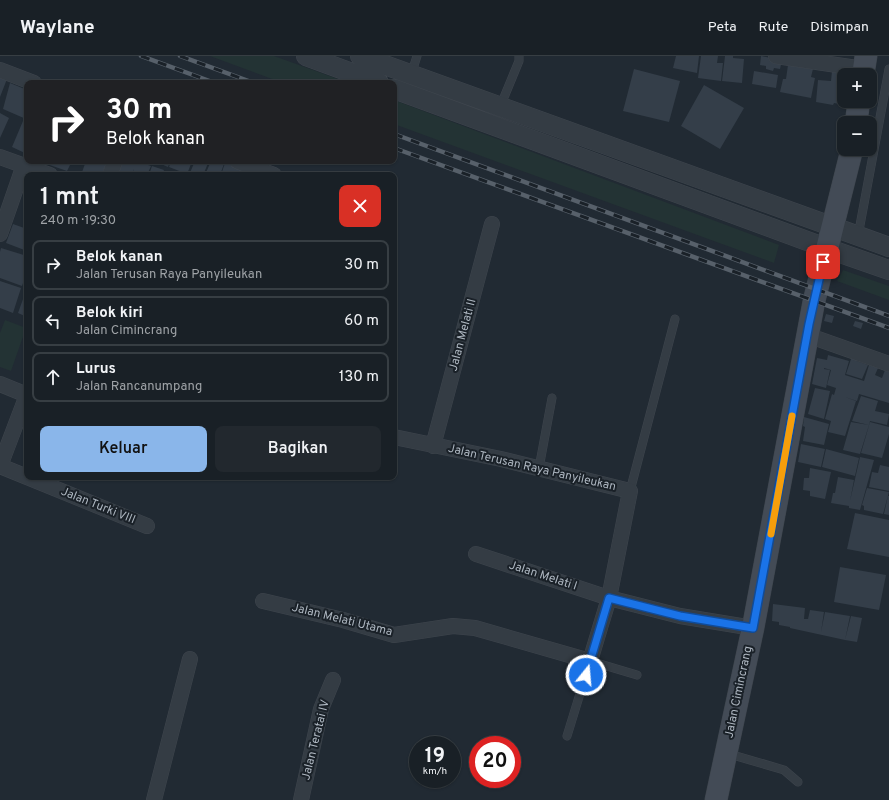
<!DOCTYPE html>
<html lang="id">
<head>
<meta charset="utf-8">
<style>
  :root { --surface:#192026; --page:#22282e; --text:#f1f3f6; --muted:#9fa3a7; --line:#373e43; --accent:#8ab6ea }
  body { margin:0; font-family:Overpass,sans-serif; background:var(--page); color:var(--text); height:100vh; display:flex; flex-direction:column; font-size:15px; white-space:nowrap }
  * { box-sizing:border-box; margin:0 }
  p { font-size:13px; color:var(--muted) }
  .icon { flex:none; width:22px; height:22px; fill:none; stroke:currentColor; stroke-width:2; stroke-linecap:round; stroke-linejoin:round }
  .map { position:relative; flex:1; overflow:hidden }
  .panel { position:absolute; left:24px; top:116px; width:373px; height:308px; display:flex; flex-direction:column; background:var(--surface); border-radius:8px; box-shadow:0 1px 3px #0004,0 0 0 1px var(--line) }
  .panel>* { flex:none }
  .banner { position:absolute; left:24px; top:24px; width:373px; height:84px; border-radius:8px; box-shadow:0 1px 3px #0004,0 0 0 1px var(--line); background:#202124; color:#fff; overflow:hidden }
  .buttons { position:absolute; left:837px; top:12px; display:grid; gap:8px }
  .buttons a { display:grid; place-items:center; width:40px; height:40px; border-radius:8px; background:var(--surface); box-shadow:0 1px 3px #0004,0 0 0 1px var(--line); font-size:20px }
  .speed { position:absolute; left:409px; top:680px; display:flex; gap:8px; font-size:20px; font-weight:700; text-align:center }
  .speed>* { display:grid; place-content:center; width:52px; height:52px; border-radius:50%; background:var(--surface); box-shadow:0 1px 3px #0004,0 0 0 1px var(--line); line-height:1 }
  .speed small { font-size:10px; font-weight:400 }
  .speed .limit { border:6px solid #d22; background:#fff; color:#111 }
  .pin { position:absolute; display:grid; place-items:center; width:34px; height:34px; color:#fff; margin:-17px; border-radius:8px; box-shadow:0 2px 6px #0006 }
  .me { position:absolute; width:44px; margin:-22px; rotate:17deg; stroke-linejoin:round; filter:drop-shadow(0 0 3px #0008) }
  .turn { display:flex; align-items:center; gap:14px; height:84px; padding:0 16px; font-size:18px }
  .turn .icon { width:52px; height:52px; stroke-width:2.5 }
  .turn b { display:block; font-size:28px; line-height:34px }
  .round { display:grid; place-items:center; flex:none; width:42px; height:42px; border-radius:8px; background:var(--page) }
  .summary { display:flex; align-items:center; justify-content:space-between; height:68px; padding:0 16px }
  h1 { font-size:24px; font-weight:600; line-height:30px }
  .cta { display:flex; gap:8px; margin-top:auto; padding:8px 16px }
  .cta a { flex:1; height:46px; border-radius:8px; background:var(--accent); color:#111; font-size:16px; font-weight:600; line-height:46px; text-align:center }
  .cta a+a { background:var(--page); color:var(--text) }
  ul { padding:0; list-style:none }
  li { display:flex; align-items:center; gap:12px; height:50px; margin:0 8px 6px; padding:0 8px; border:2px solid var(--line); border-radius:8px }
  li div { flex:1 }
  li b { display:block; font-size:15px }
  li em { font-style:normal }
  header { display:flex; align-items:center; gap:24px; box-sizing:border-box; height:56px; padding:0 20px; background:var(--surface); border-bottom:1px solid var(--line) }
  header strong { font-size:19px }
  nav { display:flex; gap:22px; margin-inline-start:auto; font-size:14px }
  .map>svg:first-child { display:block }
</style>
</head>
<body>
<header>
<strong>Waylane</strong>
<nav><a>Peta</a><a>Rute</a><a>Disimpan</a></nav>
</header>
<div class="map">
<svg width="889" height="744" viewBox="0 0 889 744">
  <rect width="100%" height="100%" fill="#212a33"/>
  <path fill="#233334" d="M 210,0 L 274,0 L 349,27 L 283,27 Z
    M 394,44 L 779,189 L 774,207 L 394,68 Z
    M 843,214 L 889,230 L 889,244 L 837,225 Z
    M 5,264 L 26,272 L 11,315 L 0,311 L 0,277 Z"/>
  <path fill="#343e49" d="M 676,0 L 699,0 L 697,17 L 673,12 Z
    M 701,0 L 718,0 L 717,7 L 723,7 L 721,25 L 698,22 Z
    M 725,0 L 733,0 L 733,2 L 744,3 L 742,27 L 722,25 Z
    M 761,0 L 782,4 L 780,13 L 774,12 L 773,15 L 766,13 L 766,10 L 760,9 Z
    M 788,9 L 813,13 L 811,21 L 815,22 L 811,42 L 780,36 L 783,23 L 786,23 Z
    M 634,13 L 680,25 L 669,66 L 623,55 Z
    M 754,15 L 778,19 L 776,32 L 752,28 Z
    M 832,15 L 856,19 L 844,19 L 844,45 L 851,45 L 850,50 L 834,47 L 833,49 L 816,46 L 818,24 L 831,25 Z
    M 0,21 L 7,23 L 0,41 Z
    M 10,27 L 27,34 L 26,63 L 3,53 Z
    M 704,29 L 744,52 L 720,93 L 681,70 Z
    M 0,57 L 9,62 L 0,82 Z
    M 23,65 L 27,67 L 27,98 L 12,91 Z
    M 45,105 L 72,105 L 67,115 L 44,107 Z
    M 86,105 L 108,105 L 101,119 L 81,119 Z
    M 118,105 L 137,105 L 151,110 L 147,119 L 133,119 L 134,113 L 132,119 L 113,119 Z
    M 148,105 L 170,105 L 168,111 L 154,105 L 154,107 Z
    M 171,105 L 183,105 L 191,108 L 187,118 L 169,111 Z
    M 195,105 L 209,105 L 203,119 L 189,119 Z
    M 211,105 L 225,105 L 220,119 L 205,119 Z
    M 225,107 L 246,115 L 244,119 L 221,119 Z
    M 152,110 L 164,114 L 162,119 L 149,119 Z
    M 165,115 L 176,119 L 163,119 Z
    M 13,168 L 27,173 L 27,195 L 6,187 Z
    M 1,192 L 27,200 L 27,215 L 22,230 L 0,222 L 0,196 Z
    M 0,225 L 21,232 L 13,257 L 0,252 Z
    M 27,232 L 27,261 L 18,257 Z
    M 826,258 L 834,260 L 832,267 L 824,265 Z
    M 855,265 L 863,267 L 861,273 L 853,270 Z
    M 828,299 L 849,305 L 845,319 L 864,325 L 869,309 L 878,312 L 875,319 L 882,322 L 885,314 L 889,315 L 889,347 L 859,338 L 857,345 L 845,341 L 856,345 L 845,380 L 828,376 L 831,365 L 825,363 L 832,338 L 834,339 L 836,332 L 827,329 L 831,314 L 824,312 L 824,313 L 830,314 L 826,332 L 812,328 L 817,302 L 827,304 Z
    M 852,300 L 858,302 L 857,305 L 868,309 L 862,323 L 846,318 Z
    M 815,332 L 830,335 L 824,363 L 808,358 Z
    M 861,340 L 878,345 L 875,355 L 889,358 L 887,369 L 870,365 L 869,369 L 852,365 Z
    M 804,361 L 829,368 L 824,389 L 803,385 L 805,371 L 803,370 Z
    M 851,366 L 869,369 L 860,398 L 843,394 Z
    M 870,366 L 889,371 L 889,378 L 882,402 L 861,397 Z
    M 801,388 L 825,393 L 821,411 L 798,406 Z
    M 826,393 L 859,402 L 855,420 L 822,411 Z
    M 860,401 L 874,404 L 860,454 L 849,452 L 849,450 L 831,447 L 833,437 L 835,437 L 838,421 L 854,424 L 850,445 Z
    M 880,409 L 889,411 L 889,435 L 869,431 L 872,416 L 878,417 Z
    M 810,412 L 831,416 L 825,443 L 810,440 L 810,435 L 803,434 L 804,422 L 809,422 Z
    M 867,432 L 889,436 L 883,458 L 864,454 L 864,450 L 862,449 Z
    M 888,440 L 889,440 L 889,459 L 884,458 Z
    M 855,457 L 889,464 L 889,501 L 847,493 Z
    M 840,511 L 886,519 L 879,554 L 834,546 Z
    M 773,548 L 805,552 L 804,563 L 808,563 L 810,554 L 824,556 L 821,576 L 825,556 L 850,560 L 845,584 L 790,572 L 790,571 L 779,569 L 779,566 L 772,565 Z
    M 851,560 L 862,562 L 857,586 L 845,584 Z"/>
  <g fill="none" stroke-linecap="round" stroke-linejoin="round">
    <defs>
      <path id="service" d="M 411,19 L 417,0
        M 500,51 L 519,5 L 519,0
        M 858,180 L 889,13
        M 539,412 L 552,342
        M 630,435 L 675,263
        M 567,680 L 590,605 L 637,619
        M 726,697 L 784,714 L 798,726"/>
      <path id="minor" d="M 776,0 L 864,13
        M 0,14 L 34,27
        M 0,101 L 50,119
        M 237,105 L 274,119
        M 110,119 L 115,105
        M 0,178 L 24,109
        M 807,279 L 889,308
        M 0,328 L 27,339
        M 394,381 L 501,403 L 630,435 L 609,542 L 680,560 L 753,572
        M 433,390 L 492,168
        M 0,410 L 27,339
        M 0,410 L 27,421
        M 27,421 L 147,470
        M 263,545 L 343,564 L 394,579 L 453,570 L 475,572 L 590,605 L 609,542 L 476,498
        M 154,744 L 190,603
        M 301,744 L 321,653 L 333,624"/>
      <path id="tertiary" d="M 306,0 L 379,27
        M 360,0 L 889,191
        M 394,33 L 826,192 L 889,214"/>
      <path id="secondary" d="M 863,19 L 866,0
        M 856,67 L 859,45
        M 716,744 L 753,572 L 814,245 L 852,93"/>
    </defs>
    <use href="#service" stroke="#3e454d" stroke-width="9"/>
    <use href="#minor" stroke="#3e454d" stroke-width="16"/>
    <use href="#tertiary" stroke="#3e454d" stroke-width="20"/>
    <use href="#secondary" stroke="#3e454d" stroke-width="23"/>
    <use href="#service" stroke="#343c44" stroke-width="8"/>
    <use href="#minor" stroke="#343c44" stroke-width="15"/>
    <use href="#tertiary" stroke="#343c44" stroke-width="19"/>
    <use href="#secondary" stroke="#434b56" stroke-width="22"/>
    <defs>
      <path id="rail" d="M 141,0 L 215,27
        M 180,0 L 254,27
        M 394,78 L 889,260
        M 394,92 L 889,272"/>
    </defs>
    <use href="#rail" stroke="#57606a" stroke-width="4.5"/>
    <use href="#rail" stroke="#1a2128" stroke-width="3" stroke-dasharray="9" stroke-linecap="butt"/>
  </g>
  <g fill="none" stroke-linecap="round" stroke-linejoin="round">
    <defs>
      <path id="route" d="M 586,619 L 609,542 L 680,560 L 753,572 L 809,268 L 823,206"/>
    </defs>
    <use href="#route" stroke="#114b97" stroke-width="10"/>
    <use href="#route" stroke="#1a73e8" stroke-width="7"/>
    <path stroke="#f59e0b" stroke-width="7" d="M 771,478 L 792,360"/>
  </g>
  <g text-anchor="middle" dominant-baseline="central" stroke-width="4" stroke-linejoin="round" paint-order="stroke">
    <g font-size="12" fill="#aeb7c1" stroke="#1a2128">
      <text transform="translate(463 279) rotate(-75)">Jalan Melati II</text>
      <text transform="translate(532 412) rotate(13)">Jalan Terusan Raya Panyileukan</text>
      <text transform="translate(98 450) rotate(22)">Jalan Turki VIII</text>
      <text transform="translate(543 520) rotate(18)">Jalan Melati I</text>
      <text transform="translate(342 564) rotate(14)">Jalan Melati Utama</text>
      <text transform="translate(739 636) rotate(-78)">Jalan Cimincrang</text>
      <text transform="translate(316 684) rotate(-76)">Jalan Teratai IV</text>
    </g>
  </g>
</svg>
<div class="buttons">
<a>+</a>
<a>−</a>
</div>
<div class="speed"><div>19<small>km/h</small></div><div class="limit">20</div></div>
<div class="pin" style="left:823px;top:206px;background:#d93025"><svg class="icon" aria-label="arrive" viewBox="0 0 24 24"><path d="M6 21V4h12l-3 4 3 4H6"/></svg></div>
<svg class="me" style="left:586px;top:619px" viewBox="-20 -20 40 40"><circle r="17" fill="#1a73e8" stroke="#fff" stroke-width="3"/><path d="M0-11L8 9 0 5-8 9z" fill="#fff"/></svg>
<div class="banner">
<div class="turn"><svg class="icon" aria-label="right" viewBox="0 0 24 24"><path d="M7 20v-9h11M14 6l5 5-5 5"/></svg><div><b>30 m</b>Belok kanan</div></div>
</div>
<section class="panel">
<div class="summary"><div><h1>1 mnt</h1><p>240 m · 19:30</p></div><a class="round" style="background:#d93025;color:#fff"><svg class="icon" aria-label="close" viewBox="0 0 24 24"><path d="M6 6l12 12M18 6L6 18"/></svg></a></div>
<ul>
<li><svg class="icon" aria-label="right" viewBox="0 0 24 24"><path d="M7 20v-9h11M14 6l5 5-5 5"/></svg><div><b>Belok kanan</b><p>Jalan Terusan Raya Panyileukan</p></div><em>30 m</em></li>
<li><svg class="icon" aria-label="left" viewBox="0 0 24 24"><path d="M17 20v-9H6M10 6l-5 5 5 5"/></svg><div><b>Belok kiri</b><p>Jalan Cimincrang</p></div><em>60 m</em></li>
<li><svg class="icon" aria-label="ahead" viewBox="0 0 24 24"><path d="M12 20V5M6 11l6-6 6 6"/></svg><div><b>Lurus</b><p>Jalan Rancanumpang</p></div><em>130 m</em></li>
</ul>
<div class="cta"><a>Keluar</a><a>Bagikan</a></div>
</section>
</div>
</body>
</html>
